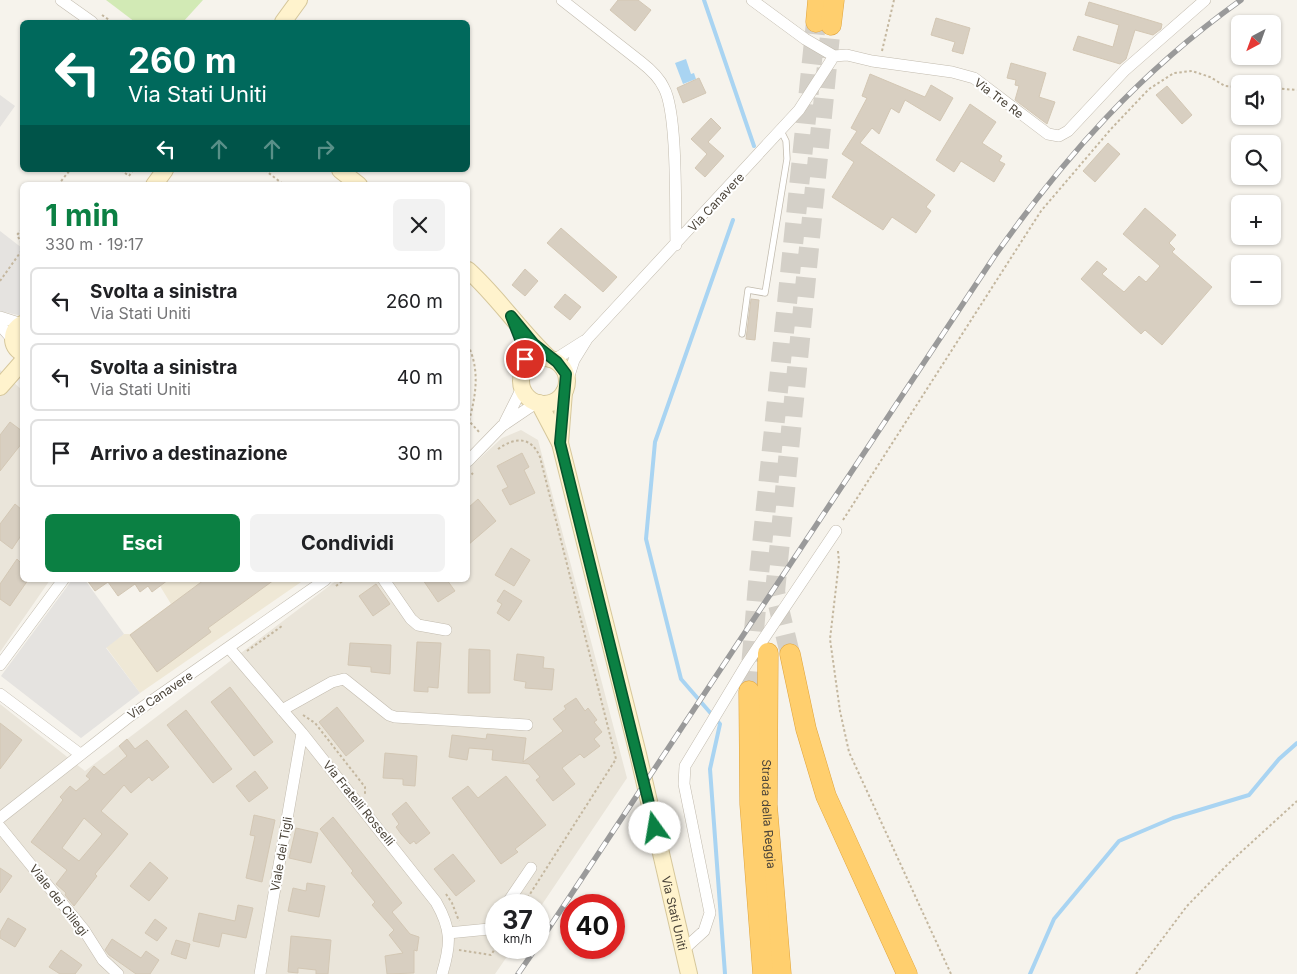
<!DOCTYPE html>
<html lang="it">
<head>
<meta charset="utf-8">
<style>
  :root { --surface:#fff; --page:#f2f2f2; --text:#202124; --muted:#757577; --line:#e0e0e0; --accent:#0b8043 }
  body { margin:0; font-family:Inter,sans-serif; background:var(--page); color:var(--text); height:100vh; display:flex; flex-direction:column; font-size:19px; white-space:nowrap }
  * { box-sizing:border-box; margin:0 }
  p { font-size:16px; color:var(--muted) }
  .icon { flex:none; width:28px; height:28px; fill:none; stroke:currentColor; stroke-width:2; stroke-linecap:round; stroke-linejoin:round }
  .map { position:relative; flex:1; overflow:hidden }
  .drawer { position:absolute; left:20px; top:182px; width:450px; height:400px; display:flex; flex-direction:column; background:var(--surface); border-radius:8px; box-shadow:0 1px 4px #0004 }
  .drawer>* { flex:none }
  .banner { position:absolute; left:20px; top:20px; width:450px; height:152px; border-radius:8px; box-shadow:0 1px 4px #0004; background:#00695c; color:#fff; overflow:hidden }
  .needle { width:32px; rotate:221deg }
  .controls { position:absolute; left:1231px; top:15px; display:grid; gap:10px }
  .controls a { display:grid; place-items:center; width:50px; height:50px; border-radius:8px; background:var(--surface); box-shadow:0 1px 4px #0004; font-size:25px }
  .speed { position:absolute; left:485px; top:894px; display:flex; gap:10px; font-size:25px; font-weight:700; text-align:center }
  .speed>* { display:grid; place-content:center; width:65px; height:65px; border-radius:50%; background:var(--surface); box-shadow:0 1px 4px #0004; line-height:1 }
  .speed small { font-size:12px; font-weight:400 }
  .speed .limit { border:8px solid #d22; background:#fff; color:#111 }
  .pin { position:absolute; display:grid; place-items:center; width:42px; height:42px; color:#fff; margin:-21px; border:2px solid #fff; border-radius:50%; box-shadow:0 1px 5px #0007 }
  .me { position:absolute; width:55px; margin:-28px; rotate:347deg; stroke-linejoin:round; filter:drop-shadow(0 0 4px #0008) }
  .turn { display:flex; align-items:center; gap:18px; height:105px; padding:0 25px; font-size:22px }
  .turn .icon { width:65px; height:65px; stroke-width:2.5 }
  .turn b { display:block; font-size:35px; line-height:42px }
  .lanes { display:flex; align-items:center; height:48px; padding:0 25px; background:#0003; justify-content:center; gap:25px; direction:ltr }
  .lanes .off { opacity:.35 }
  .round { display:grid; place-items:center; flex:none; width:52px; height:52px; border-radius:8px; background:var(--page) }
  .overview { display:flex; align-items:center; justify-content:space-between; height:85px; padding:0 25px }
  h1 { font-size:30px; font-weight:700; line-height:38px; color:var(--accent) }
  .action { display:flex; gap:10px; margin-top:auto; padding:10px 25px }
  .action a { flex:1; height:58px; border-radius:8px; background:var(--accent); color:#fff; font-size:20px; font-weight:700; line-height:58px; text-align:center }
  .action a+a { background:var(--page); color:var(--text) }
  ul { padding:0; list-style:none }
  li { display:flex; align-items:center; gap:15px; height:68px; margin:0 10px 8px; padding:0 15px; border:2px solid var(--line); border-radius:8px }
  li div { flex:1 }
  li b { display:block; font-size:19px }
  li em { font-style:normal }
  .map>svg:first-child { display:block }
</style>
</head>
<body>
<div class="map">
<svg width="1297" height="974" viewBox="0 0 1297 974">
  <rect width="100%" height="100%" fill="#f6f3ec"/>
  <path fill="#eae5da" d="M 0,370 L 22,390 L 22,580 L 50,580 L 0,652 Z
    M 521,430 L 538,440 L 627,778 L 539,909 L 539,905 L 496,905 L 496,948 L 513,948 L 495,974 L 0,974 L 0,704 L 85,771 L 337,580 L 468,580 L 468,469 L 502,438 Z"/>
  <path fill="#efe8d6" d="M 168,580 L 304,580 L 140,693 L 106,647 L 124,634 L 130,634 L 171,604 L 160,586 Z"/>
  <path fill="#d2eab5" d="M 106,0 L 203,0 L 183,22 L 135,22 Z"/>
  <path fill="#e5e3e0" d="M 0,95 L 15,106 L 0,127 Z
    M 0,231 L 22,248 L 22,316 L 0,311 Z
    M 72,580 L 85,580 L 124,634 L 106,648 L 140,693 L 81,738 L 1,676 Z"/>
  <path fill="#a9d4f2" d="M 686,59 L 691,74 L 694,73 L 696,79 L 683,84 L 675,63 Z"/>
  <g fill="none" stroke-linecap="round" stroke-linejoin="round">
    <path stroke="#a9d4f2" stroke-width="4" d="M 704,0 L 754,146
      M 725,974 L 710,769 L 720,724 L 681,679 L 646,539 L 655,442 L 733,220
      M 1030,974 L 1054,919 L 1119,841 L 1173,818 L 1249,795 L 1279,759 L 1297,743"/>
  </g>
  <path fill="#d8cfc1" stroke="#d3c7b4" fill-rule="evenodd" d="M 618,0 L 638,0 L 651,10 L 635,31 L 610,10 Z
    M 1089,2 L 1162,24 L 1161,29 L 1153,35 L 1135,30 L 1126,59 L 1120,64 L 1073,50 L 1078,36 L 1113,47 L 1119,25 L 1085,15 Z
    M 936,18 L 970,28 L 963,54 L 952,51 L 955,42 L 931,35 Z
    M 1011,63 L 1046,73 L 1039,97 L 1055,102 L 1047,124 L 1015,100 L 1019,86 L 1015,85 L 1016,80 L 1007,78 Z
    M 870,74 L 925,97 L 931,85 L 953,98 L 940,121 L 905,100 L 899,113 L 891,108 L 879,134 L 872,128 L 860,143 L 935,195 L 926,207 L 931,211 L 916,233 L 892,217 L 883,230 L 832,197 L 854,162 L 842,154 L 857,131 L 851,128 L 867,98 L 862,96 Z
    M 699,78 L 706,93 L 683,103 L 677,88 Z
    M 1167,86 L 1192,115 L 1182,124 L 1156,95 Z
    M 970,104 L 996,122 L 982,143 L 1002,156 L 999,161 L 1005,164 L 994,182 L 961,161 L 954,172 L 936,160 Z
    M 711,118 L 721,128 L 708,142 L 724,156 L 705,177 L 695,168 L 707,154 L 691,139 Z
    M 1108,143 L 1120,154 L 1095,182 L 1083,171 Z
    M 1145,208 L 1176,235 L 1169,243 L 1175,249 L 1172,252 L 1212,287 L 1162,345 L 1145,330 L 1141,334 L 1081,279 L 1097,261 L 1107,269 L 1102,274 L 1124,292 L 1139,276 L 1146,282 L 1160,266 L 1123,234 Z
    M 561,228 L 617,277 L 603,292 L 547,243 Z
    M 525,269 L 538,281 L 525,296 L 512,285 Z
    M 565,294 L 581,307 L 570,320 L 554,307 Z
    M 751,299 L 759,300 L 755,340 L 746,339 Z
    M 10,422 L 22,431 L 22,443 L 0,471 L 0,435 Z
    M 522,453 L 529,467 L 524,470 L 535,493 L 510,505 L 502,490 L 508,487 L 497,466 Z
    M 478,499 L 496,521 L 468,545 L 468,508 Z
    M 15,504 L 22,510 L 22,534 L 12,549 L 0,540 L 0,524 Z
    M 511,548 L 530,560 L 514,586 L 495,575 Z
    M 17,559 L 22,564 L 22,580 L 28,580 L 10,606 L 0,599 L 0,584 Z
    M 87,580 L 168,580 L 152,592 L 148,586 L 140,592 L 135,584 L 118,596 L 108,582 L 95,591 Z
    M 204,580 L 274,580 L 208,628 L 211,632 L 157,672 L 130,635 Z
    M 423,580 L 447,580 L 455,591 L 438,602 Z
    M 376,584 L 390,604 L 373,616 L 359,596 Z
    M 504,590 L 522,601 L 509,621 L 497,613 L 502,604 L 497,601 Z
    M 417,642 L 441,643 L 438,688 L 428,687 L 428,692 L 414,691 Z
    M 350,643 L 391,645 L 390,674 L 371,672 L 371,667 L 348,665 Z
    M 469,649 L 490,650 L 490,693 L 468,693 Z
    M 517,654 L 544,657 L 543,668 L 554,669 L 552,690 L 525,688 L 526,682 L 514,680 Z
    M 230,687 L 273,742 L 254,756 L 211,702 Z
    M 576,698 L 585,711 L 588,708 L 597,720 L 594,722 L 602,732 L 594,739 L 600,746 L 584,758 L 580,754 L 562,768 L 575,784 L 553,801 L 536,780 L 540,777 L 529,764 L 492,760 L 493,750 L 469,748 L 467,760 L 449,757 L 452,735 L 486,739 L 487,734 L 526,738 L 523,762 L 563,731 L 553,719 L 566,709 L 564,706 Z
    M 337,707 L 364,741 L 346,756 L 319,722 Z
    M 186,710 L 232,769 L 213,783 L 167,725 Z
    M 0,723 L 22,740 L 0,769 Z
    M 127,739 L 135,749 L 147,740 L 169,767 L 152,781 L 149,777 L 131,793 L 124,785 L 101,811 L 128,834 L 95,874 L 97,876 L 74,906 L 65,895 L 66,893 L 56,884 L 67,870 L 31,842 L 63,800 L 60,797 L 70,786 L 76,791 L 90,779 L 86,776 L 94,766 L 104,775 L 127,756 L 119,746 ZM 84,818 L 102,834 L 79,861 L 62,848 Z
    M 385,753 L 417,756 L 415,786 L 403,785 L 403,779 L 383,778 Z
    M 255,771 L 268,788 L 249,802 L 236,786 Z
    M 506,776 L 546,825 L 515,849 L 518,852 L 501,864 L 452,798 L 468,786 L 478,798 Z
    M 406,802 L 430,833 L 416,844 L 414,841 L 410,844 L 401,834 L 396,827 L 399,824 L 392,814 Z
    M 254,815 L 275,820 L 262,882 L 246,878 L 255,836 L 250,835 Z
    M 333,817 L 402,903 L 392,912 L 410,934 L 419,937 L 417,951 L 414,950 L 414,973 L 387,974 L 385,956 L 403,953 L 389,935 L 394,930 L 372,905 L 375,902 L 351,873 L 353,871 L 320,829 Z
    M 296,828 L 318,833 L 311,863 L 289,858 Z
    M 453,854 L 475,881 L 456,896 L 434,869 Z
    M 150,862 L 168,878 L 149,901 L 130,886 Z
    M 0,868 L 12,876 L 0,893 Z
    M 307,883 L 325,886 L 319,917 L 288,911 L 293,888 L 306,891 Z
    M 238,905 L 253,908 L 246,938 L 222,933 L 219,947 L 193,941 L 199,913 L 235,921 Z
    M 8,918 L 26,929 L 15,947 L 0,938 L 0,932 Z
    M 155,919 L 167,928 L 157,941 L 145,933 Z
    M 291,936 L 331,940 L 328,974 L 316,974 L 316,970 L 298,968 L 298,973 L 288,972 Z
    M 112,939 L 141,958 L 146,951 L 159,960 L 150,974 L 136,974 L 109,955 L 105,950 Z
    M 176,940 L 190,944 L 186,959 L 171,954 Z
    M 61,950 L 82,965 L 75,974 L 60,974 L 49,967 Z"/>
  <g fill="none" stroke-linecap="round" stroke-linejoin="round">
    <path stroke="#d4d0c8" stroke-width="20" stroke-dasharray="20 10" stroke-linecap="butt" d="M 790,654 L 775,592 L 831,25
      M 749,691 L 758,584 L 816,22"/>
    <defs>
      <path id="lane" d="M 742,334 L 748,290 L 765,293 L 787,159 L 786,141 L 781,131"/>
      <path id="street" d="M 61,0 L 92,22
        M 562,0 L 641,62 C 650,69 659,77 664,88 C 678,114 675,211 676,245
        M 752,0 L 805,39 L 834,56 L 847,55 L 872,61 L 952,72 L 974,78 L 1048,134 L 1059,136 L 1068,131 L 1125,70 L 1205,0
        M 0,317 L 22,324
        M 0,325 L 13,340
        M 554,360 L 584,341
        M 567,382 L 574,360 L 587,339 L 799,110 L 834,56
        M 505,422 L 522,388
        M 468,461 L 502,426 L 536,403
        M 384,580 L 411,619 L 418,625 L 446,630
        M 229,648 L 302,733 L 436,902 C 452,930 451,944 442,974
        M 0,665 L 63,580
        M 0,694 L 80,754
        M 282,710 L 332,682 L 344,679 L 389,715 L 395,717 L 527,725
        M 0,818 L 130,716 L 325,580
        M 0,827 L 84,930 L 103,960 L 118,974
        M 506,905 L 531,868
        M 448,933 L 489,929 L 496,919
        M 683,950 L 704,931 L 710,913 L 684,784 L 685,766 L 746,665 L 836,531
        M 260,974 L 302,733"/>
      <g id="secondary">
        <path d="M 283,22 L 299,0"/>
        <path d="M 340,170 L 359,185"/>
        <path d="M 154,185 L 165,170"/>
        <path d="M 468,270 C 498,297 520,331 550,359"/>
        <path d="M 22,324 C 10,331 10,346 22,353"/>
        <circle cx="544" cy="381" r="23"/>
        <path d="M 0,387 L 22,362"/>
        <path id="s1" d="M 539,403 L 560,443 L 638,754 L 689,974"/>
        <path d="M 560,443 L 564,392"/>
      </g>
      <g id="highway">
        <path d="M 816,22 L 818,0"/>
        <path d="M 831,25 L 834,0"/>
        <path id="s2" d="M 768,653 L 767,805 L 781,974"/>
        <path d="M 790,654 L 806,729 L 826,796 L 907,974"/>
        <path d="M 749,691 L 750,804 L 763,974"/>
      </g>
    </defs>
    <use href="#lane" stroke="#c2bbae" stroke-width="7"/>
    <use href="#street" stroke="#c2bbae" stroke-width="12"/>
    <use href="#secondary" stroke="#d6c79b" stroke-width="18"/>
    <use href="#highway" stroke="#e0a43c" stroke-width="21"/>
    <path stroke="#c4b79f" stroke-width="2" stroke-dasharray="2.5 2.5" stroke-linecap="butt" d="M 102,15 L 112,22
      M 882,51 L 894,0
      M 1272,88 L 1297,90
      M 121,170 L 129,176 L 133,170
      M 265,170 L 284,185
      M 58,185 L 70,170
      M 22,229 L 17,235 L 22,244
      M 0,281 L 22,250
      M 468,345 C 480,370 476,395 469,421 L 480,433
      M 498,449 C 515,437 531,436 540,457 L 616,759 L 523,905
      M 468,478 L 473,473
      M 843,520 L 1041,211 L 1111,129 L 1149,89 L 1174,73 L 1192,71 L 1210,77 L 1225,86 L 1240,87
      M 838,551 L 839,562 L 830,639 L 840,711 L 849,752 L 951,974
      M 336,586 L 344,580
      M 247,651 L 282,626
      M 303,715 L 315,723 L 365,787 L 365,794
      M 446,894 L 452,903 L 459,921
      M 459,950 L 491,955 L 496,947
      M 1136,974 L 1187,906 L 1228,864 L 1297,801"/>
    <use href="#lane" stroke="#fff" stroke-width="5.5"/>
    <use href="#street" stroke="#fff" stroke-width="11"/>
    <use href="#secondary" stroke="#fff3cd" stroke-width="16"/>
    <use href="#highway" stroke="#ffcf6e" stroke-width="20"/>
    <defs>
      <path id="rail" d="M 539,943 L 994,257 C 1065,156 1140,72 1241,0
        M 518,974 L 536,948"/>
    </defs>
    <use href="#rail" stroke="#9a9a9a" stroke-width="5.5"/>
    <use href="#rail" stroke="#fff" stroke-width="4" stroke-dasharray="11" stroke-linecap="butt"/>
  </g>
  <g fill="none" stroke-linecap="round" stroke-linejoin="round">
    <defs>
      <path id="route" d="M 525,359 L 522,344 L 511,316 L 534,344 L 557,362 L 566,374 L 560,443 L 655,828"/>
    </defs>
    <use href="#route" stroke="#07532c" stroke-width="12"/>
    <use href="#route" stroke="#0b8043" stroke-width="9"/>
  </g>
  <g text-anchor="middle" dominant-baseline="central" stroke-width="4" stroke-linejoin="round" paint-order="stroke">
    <g font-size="12" fill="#4b4439" stroke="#fff">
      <text transform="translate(999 98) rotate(37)">Via Tre Re</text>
      <text transform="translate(716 202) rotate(-47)">Via Canavere</text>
      <text transform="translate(160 695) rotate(-34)">Via Canavere</text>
      <text transform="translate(359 803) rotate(51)">Via Fratelli Rosselli</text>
      <text stroke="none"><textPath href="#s2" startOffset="161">Strada della Reggia</textPath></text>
      <text transform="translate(281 854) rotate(-80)">Viale dei Tigli</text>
      <text transform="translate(59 900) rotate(52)">Viale dei Ciliegi</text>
      <text stroke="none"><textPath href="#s1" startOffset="529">Via Stati Uniti</textPath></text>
    </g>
  </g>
</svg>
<div class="controls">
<a><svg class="needle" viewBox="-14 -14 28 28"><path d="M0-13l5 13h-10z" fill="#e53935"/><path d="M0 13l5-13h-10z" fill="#757577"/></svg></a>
<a><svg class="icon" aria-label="sound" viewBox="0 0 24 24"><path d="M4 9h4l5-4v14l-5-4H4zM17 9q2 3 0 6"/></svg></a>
<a><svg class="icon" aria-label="search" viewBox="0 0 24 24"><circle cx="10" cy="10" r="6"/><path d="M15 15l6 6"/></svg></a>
<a>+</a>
<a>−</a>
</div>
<div class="speed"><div>37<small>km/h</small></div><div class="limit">40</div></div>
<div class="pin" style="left:525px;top:359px;background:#d93025"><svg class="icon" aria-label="arrive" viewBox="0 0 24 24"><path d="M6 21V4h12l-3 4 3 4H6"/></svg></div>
<svg class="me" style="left:655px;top:828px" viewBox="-20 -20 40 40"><circle r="19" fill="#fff"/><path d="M0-13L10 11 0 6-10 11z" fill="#0b8043"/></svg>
<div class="banner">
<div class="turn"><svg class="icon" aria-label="left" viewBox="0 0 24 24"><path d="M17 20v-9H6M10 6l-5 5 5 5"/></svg><div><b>260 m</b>Via Stati Uniti</div></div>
<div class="lanes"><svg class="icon" aria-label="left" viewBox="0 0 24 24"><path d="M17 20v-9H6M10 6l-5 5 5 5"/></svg><svg class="icon off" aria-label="ahead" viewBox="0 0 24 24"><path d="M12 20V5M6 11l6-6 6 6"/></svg><svg class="icon off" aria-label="ahead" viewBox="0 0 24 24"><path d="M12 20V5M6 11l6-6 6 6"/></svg><svg class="icon off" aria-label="right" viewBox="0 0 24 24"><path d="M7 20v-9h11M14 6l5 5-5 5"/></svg></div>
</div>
<section class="drawer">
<div class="overview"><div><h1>1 min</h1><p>330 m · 19:17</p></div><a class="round"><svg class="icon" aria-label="close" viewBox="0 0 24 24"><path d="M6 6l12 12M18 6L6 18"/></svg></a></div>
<ul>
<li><svg class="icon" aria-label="left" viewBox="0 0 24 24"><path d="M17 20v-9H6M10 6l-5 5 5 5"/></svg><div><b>Svolta a sinistra</b><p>Via Stati Uniti</p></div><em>260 m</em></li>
<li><svg class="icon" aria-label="left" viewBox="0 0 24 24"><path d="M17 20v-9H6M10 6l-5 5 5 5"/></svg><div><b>Svolta a sinistra</b><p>Via Stati Uniti</p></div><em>40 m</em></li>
<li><svg class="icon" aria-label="arrive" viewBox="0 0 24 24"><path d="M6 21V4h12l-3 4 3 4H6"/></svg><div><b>Arrivo a destinazione</b></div><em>30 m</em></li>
</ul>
<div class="action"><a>Esci</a><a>Condividi</a></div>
</section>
</div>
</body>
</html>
